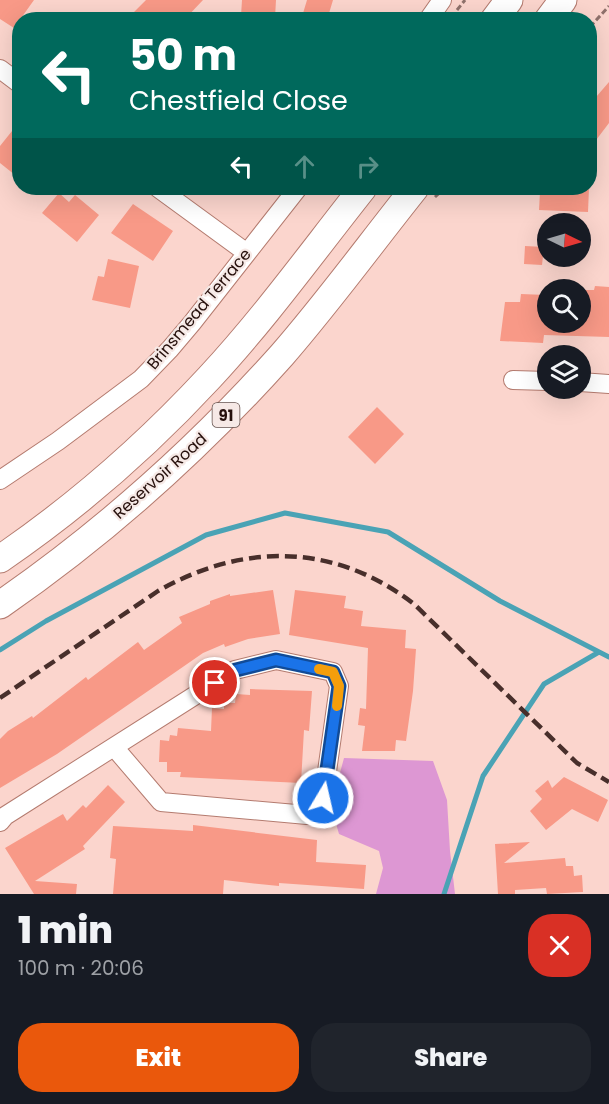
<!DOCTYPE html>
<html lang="en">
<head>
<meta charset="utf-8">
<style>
  :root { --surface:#171b24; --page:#20242c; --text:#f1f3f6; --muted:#9ea1a6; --accent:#ea580c }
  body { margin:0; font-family:Poppins,sans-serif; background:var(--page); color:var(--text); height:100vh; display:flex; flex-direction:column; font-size:22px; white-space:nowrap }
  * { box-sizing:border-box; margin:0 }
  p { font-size:20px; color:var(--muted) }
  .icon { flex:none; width:33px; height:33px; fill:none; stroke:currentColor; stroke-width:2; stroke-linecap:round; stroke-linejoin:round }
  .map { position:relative; height:894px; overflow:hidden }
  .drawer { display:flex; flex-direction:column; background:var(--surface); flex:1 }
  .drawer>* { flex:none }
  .top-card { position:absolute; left:12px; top:12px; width:585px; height:183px; border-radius:24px; box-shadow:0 6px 24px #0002; background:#00695c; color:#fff; overflow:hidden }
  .needle { width:39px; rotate:95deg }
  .controls { position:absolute; left:537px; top:213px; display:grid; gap:12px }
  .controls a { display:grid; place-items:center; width:54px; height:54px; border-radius:50%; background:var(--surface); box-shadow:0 6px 24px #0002; font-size:30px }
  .pin { position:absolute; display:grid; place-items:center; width:51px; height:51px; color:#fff; margin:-26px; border:3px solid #fff; border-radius:50%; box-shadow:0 2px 6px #0007 }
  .me { position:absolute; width:66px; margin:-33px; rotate:9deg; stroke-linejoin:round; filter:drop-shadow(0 0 4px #0008) }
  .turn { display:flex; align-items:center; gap:21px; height:126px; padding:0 18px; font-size:27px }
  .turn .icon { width:78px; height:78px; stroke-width:2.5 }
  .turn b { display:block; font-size:42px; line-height:51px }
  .lanes { display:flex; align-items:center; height:57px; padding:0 18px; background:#0003; justify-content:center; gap:30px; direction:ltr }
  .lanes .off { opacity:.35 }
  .round { display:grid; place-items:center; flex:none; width:63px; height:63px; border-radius:24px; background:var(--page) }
  .summary { display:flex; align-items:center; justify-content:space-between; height:102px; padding:0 18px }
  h1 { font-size:36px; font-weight:800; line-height:45px }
  .cta { display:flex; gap:12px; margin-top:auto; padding:12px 18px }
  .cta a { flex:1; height:69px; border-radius:24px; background:var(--accent); color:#fff; font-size:24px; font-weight:800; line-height:69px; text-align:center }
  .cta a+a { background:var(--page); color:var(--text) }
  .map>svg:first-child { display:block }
</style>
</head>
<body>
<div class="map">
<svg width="609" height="894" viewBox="0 0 609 894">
  <rect width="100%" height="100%" fill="#fbd5cd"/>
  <path fill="#dd97d3" d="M 344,758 L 433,761 L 447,800 L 450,851 L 455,894 L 376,894 L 383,868 L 379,851 L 339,834 L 331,806 Z"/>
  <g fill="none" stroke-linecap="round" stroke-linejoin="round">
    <path stroke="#4aa3b5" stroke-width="5" d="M 0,650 L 46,621 L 206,535 L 285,513 L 388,532 L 500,601 L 609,657
      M 444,894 L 483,776 L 544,684 L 599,652"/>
  </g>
  <path fill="#f89987" d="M 0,0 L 34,0 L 14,28 L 0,19 Z
    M 146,0 L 203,0 L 184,20 L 140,20 L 133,13 Z
    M 242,0 L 276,0 L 275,18 L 241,16 Z
    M 307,0 L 333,0 L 327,20 L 301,20 Z
    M 609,82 L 609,123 L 590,148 L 590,104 Z
    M 20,121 L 20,179 L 0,163 L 0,146 Z
    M 547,188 L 589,188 L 588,212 L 539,210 L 540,192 L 547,192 Z
    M 59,193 L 69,202 L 75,195 L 99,215 L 77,242 L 42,213 Z
    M 133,204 L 173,231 L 153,261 L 111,233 Z
    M 525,246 L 544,247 L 542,265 L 524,264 Z
    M 108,259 L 139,266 L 130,308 L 92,300 L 98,276 L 104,277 Z
    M 595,286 L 609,287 L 609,337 L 544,335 L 543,343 L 500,341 L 505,302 L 520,302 L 521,294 L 546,295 L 544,322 L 580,322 L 580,290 L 594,290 Z
    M 377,407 L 404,434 L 375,464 L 348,437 Z
    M 273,590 L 280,634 L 248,639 L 225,647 L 224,644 L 203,653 L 57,754 L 0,788 L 0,739 L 8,731 L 32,716 L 33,718 L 86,677 L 88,680 L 138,642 L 144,650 L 182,623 L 179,617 L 210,604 L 210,601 L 230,594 L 230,596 Z
    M 295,590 L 346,596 L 344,608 L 363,611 L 361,626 L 406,630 L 405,648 L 416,649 L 413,691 L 406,741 L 396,740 L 395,751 L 362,751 L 365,726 L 358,725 L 360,708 L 366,709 L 368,648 L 289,635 Z
    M 250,689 L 312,691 L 309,731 L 304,730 L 301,783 L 180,777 L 181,772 L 167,772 L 167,762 L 159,762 L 160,740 L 169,741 L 170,735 L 177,736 L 178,728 L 211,731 L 212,708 L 224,709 L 224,703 L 235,703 L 236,694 L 250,695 Z
    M 564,777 L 608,800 L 598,822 L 572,809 L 546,830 L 530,811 L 542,799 L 535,791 L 548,780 L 552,788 Z
    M 108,785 L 125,802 L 83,846 L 85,849 L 35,881 L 77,884 L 76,894 L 34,894 L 5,848 L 63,814 L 67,821 L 83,805 L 86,808 Z
    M 193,825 L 317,840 L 316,862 L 366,865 L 364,889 L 279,883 L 279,886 L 259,884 L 224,880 L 223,894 L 113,894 L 116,859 L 110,858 L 113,826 L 193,831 Z
    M 530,842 L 504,863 L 565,858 L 566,866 L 573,866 L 574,876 L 582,875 L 583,892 L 547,894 L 546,888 L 515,890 L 515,894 L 498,894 L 495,844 Z"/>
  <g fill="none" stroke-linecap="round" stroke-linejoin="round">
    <defs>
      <path id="street" d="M 428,20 L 442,0
        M 0,69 L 20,84
        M 158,188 L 247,253
        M 513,380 L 548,381
        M 580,382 L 609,384
        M 0,480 L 58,441 L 141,379 L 170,349 L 192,323 L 298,188
        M 0,822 L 5,816 L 235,670 L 276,660 L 333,672 L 339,686 L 322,807 L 307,815 L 161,802 L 114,747"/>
      <path id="primary" d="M 494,20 L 509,0
        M 548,20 L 563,0
        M 0,559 C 76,507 146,446 209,378 C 264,319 313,251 363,188
        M 0,605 C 104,533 198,449 282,355 C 329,301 371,243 415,188"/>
    </defs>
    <use href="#street" stroke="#b47b6f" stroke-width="20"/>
    <use href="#primary" stroke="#b47b6f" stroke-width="29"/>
    <path stroke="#8f716b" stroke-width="3" stroke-dasharray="6 3" stroke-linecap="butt" d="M 457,10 L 465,0
      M 590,27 L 609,6
      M 435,197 L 445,188"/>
    <use href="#street" stroke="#fff" stroke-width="18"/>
    <use href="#primary" stroke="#fff" stroke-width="27"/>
    <path stroke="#482f2b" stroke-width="4.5" stroke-dasharray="12 6" stroke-linecap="butt" d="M 0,698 L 158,591 C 244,542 335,543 414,604 L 577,763 L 609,782"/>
  </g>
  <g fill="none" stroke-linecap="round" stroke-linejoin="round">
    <defs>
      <path id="route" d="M 215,683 L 236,670 L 276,660 L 333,672 L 339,686 L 323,798"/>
    </defs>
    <use href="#route" stroke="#114b97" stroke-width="15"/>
    <use href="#route" stroke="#1a73e8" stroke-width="10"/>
    <path stroke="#f59e0b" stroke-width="10" d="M 319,669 L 333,672 L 339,686 L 337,706"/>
  </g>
  <g text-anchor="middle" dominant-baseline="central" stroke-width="4.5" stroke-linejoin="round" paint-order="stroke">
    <rect fill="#f6e9e6" stroke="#64514d" stroke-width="1.5" x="212.5" y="403" width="27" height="24" rx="4.5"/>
    <g font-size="15" font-weight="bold" fill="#26100c">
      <text x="226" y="415">91</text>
    </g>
    <g font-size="16" fill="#26100c" stroke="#f6e9e6">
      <text transform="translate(199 309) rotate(-50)">Brinsmead Terrace</text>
      <text transform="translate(160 476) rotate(-42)">Reservoir Road</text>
    </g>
  </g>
</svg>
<div class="controls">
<a><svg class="needle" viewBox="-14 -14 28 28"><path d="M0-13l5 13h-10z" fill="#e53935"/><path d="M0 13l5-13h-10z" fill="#9ea1a6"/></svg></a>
<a><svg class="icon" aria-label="search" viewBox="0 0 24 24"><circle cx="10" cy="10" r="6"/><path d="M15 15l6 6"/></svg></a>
<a><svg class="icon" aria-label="layers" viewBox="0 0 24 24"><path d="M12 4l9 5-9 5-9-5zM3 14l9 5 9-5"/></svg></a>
</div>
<div class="pin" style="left:215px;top:683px;background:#d93025"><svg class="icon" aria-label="arrive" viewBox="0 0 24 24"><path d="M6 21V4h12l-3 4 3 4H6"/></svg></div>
<svg class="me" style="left:323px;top:798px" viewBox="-20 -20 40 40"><circle r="17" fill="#1a73e8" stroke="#fff" stroke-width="3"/><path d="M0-11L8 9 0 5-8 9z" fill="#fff"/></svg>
<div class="top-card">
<div class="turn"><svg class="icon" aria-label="left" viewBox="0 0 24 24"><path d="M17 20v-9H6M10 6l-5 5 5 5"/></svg><div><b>50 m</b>Chestfield Close</div></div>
<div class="lanes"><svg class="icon" aria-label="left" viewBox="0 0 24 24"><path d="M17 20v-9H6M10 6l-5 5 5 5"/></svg><svg class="icon off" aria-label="ahead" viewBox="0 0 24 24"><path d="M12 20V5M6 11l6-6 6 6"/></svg><svg class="icon off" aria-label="right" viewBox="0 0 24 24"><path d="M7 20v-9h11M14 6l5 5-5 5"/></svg></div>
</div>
</div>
<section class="drawer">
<div class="summary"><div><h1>1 min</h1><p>100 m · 20:06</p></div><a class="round" style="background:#d93025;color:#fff"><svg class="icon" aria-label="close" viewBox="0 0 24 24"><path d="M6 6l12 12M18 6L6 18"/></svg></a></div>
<div class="cta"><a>Exit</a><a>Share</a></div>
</section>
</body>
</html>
